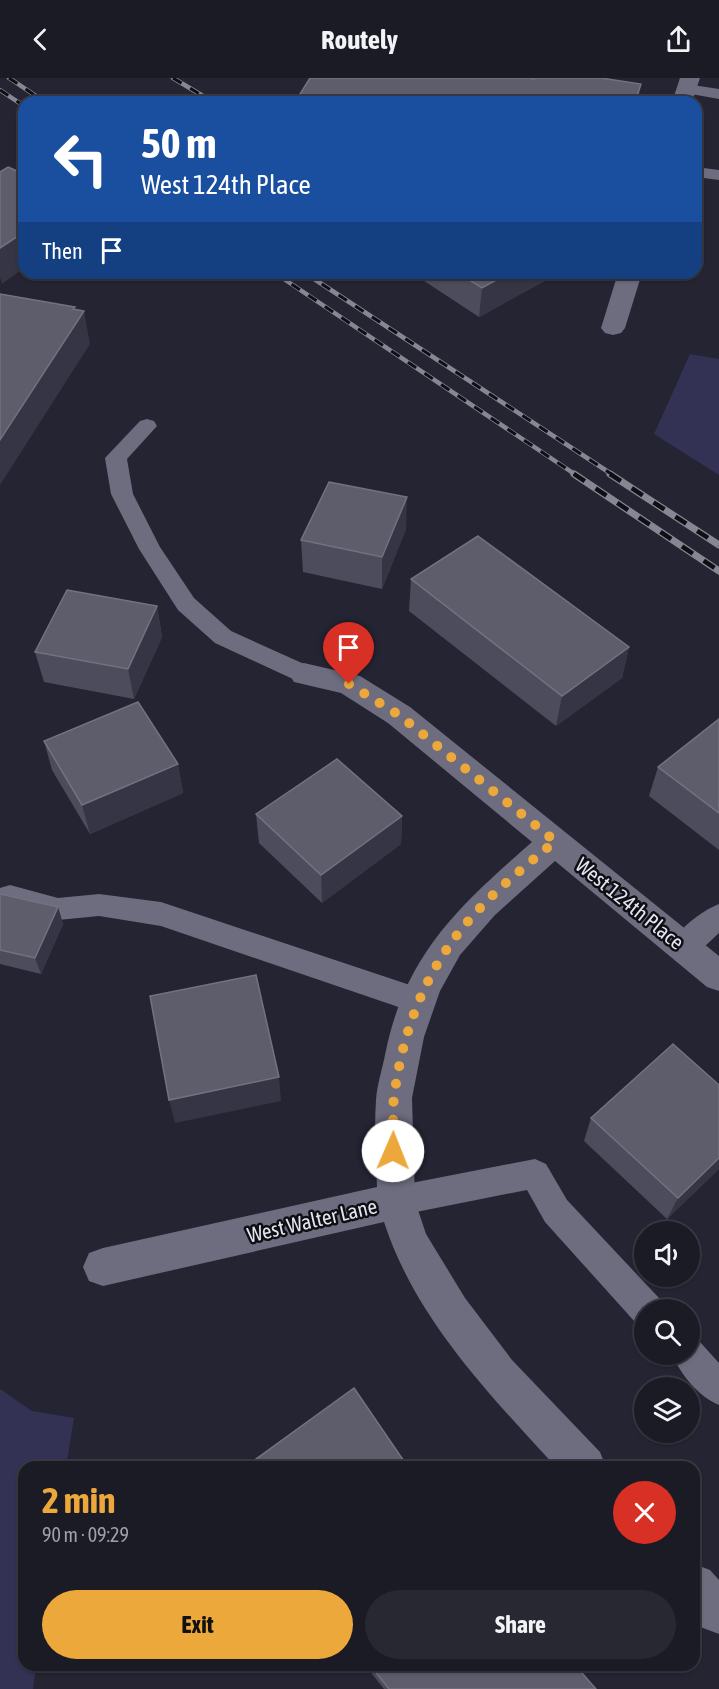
<!DOCTYPE html>
<html lang="en">
<head>
<meta charset="utf-8">
<style>
  :root { --surface:#1b1b26; --page:#282832; --text:#f1f3f6; --muted:#a0a1a7; --line:#393943; --accent:#eda83b }
  body { margin:0; font-family:"Asap Condensed",sans-serif; background:var(--page); color:var(--text); height:100vh; display:flex; flex-direction:column; font-size:22px; white-space:nowrap }
  * { box-sizing:border-box; margin:0 }
  p { font-size:20px; color:var(--muted) }
  .icon { flex:none; width:33px; height:33px; fill:none; stroke:currentColor; stroke-width:2; stroke-linecap:round; stroke-linejoin:round }
  .map { position:relative; flex:1; overflow:hidden }
  .sheet { position:absolute; left:18px; top:1383px; width:682px; height:210px; display:flex; flex-direction:column; background:var(--surface); border-radius:18px; box-shadow:0 2px 4px #0004,0 0 0 2px var(--line) }
  .sheet>* { flex:none }
  .hud { position:absolute; left:18px; top:18px; width:684px; height:183px; border-radius:18px; box-shadow:0 2px 4px #0004,0 0 0 2px var(--line); background:#1a4fa0; color:#fff; overflow:hidden }
  .buttons { position:absolute; left:634px; top:1143px; display:grid; gap:12px }
  .buttons a { display:grid; place-items:center; width:66px; height:66px; border-radius:50%; background:var(--surface); box-shadow:0 2px 4px #0004,0 0 0 2px var(--line); font-size:30px }
  .pin { position:absolute; display:grid; place-items:center; width:51px; height:51px; color:#fff; margin:-62px -26px; border-radius:50% 50% 50% 0; rotate:-45deg; box-shadow:0 0 6px #0007 }
  .pin .icon { rotate:45deg }
  .me { position:absolute; width:66px; margin:-33px; rotate:1deg; stroke-linejoin:round; filter:drop-shadow(0 0 4px #0008) }
  .turn { display:flex; align-items:center; gap:21px; height:126px; padding:0 24px; font-size:27px }
  .turn .icon { width:78px; height:78px; stroke-width:2.5 }
  .turn b { display:block; font-size:42px; line-height:51px }
  .then { display:flex; align-items:center; height:57px; padding:0 24px; background:#0003; gap:12px; font-size:22px }
  .round { display:grid; place-items:center; flex:none; width:63px; height:63px; border-radius:32px; background:var(--page) }
  .summary { display:flex; align-items:center; justify-content:space-between; height:102px; padding:0 24px }
  h1 { font-size:36px; font-weight:700; line-height:45px; color:var(--accent) }
  .cta { display:flex; gap:12px; margin-top:auto; padding:12px 24px }
  .cta a { flex:1; height:69px; border-radius:36px; background:var(--accent); color:#111; font-size:24px; font-weight:700; line-height:69px; text-align:center }
  .cta a+a { background:var(--page); color:var(--text) }
  header { display:flex; justify-content:space-between; align-items:center; height:78px; padding:0 24px; background:var(--surface); font-size:27px; font-weight:700 }
  .map>svg:first-child { display:block }
</style>
</head>
<body>
<header><svg class="icon" aria-label="back" viewBox="0 0 24 24"><path d="M15 5l-7 7 7 7"/></svg>Routely<svg class="icon" aria-label="share" viewBox="0 0 24 24"><path d="M12 15V3M7 8l5-5 5 5M5 13v7h14v-7"/></svg></header>
<div class="map">
<svg width="719" height="1611" viewBox="0 0 719 1611">
  <rect width="100%" height="100%" fill="#242433"/>
  <path fill="#333255" d="M 690,276 L 719,281 L 719,397 L 654,356 Z
    M 0,1311 L 32,1333 L 74,1340 L 66,1389 L 24,1389 L 24,1587 L 36,1587 L 33,1611 L 0,1611 Z"/>
  <g fill="none" stroke-linecap="round" stroke-linejoin="round">
    <path fill="#6d6d7f" fill-rule="evenodd" d="M 686,6 L 719,11 L 719,21 L 680,14 L 678,11 Z
      M 696,89 L 719,92 L 719,102 L 696,99 Z
      M 147,341 L 154,343 L 157,348 L 127,381 L 133,416 L 160,469 L 194,520 L 231,553 L 313,590 L 316,596 L 313,602 L 304,605 L 295,602 L 215,565 L 178,532 L 139,471 L 111,416 L 105,380 L 140,343 Z
      M 10,807 L 58,820 L 99,816 L 161,824 L 419,910 L 429,914 L 433,923 L 429,932 L 419,936 L 161,848 L 99,838 L 58,842 L 0,825 L 0,810 Z
      M 719,826 L 719,855 C 705,867 693,885 673,877 L 669,869 C 677,852 701,833 719,826 Z
      M 535,1081 L 546,1086 L 567,1122 L 659,1220 L 663,1232 L 645,1232 L 645,1247 L 635,1244 L 545,1144 L 527,1112 L 396,1138 L 385,1134 L 380,1123 L 385,1112 L 396,1108 Z
      M 690,1260 L 700,1264 L 719,1285 L 719,1327 C 699,1319 680,1296 672,1276 L 690,1276 Z"/>
    <path fill="#6d6d7f" fill-rule="evenodd" d="M 680,0 L 700,0 L 692,24 L 672,24 Z
      M 618,195 L 642,195 L 625,250 L 621,255 L 613,257 L 605,255 L 601,250 Z
      M 304,585 L 360,598 L 410,629 L 719,878 L 719,913 L 707,909 L 555,783 L 495,837 L 460,877 L 440,913 L 424,959 L 412,1020 L 415,1123 L 426,1156 L 465,1220 L 512,1282 L 600,1374 L 606,1389 L 556,1389 C 489,1316 415,1240 384,1144 L 103,1208 L 89,1203 L 83,1189 L 89,1175 L 103,1170 L 377,1109 C 376,1080 374,1051 376,1022 C 377,1007 382,992 385,977 C 405,876 458,829 532,764 L 388,645 L 341,615 L 294,604 L 289,596 L 294,588 Z
      M 694,1486 L 710,1492 L 719,1502 L 719,1556 L 703,1550 L 694,1541 Z"/>
    <defs>
      <path id="rail-far1" d="M 9,0 L 45,24
        M 173,0 L 213,24
        M 0,12 L 24,28
        M 275,195 L 576,397
        M 305,195 L 613,397"/>
      <path id="rail" d="M 574,396 L 719,493
        M 610,396 L 719,467"/>
    </defs>
    <use href="#rail-far1" stroke="#878794" stroke-width="4.5"/>
    <use href="#rail" stroke="#878794" stroke-width="7"/>
    <use href="#rail-far1" stroke="#0e0e14" stroke-width="3" stroke-dasharray="10" stroke-linecap="butt"/>
    <use href="#rail" stroke="#0e0e14" stroke-width="4.5" stroke-dasharray="13" stroke-linecap="butt"/>
  </g>
  <path fill="#4c4c5c" d="M 412,195 L 559,195 L 479,239 Z
    M 406,451 L 382,511 L 303,494 L 301,462 Z
    M 411,501 L 629,569 L 622,600 L 556,648 L 409,533 Z
    M 157,528 L 162,559 L 134,621 L 44,604 L 35,574 Z
    M 719,641 L 719,772 L 649,718 L 658,689 Z
    M 44,663 L 178,686 L 183,715 L 90,756 L 52,692 Z
    M 256,736 L 402,738 L 401,766 L 322,825 L 259,765 Z
    M 0,817 L 58,829 L 63,846 L 41,896 L 0,886 Z
    M 591,1040 L 719,1091 L 667,1141 L 584,1063 Z
    M 365,1587 L 575,1587 L 596,1611 L 384,1611 Z"/>
  <path fill="#353545" d="M 641,6 L 638,24 L 635,24 Z
    M 24,154 L 24,190 L 2,206 L 0,199 L 0,170 Z
    M 509,195 L 559,195 L 479,239 L 482,210 Z
    M 75,229 L 78,243 L 84,233 L 90,266 L 0,407 L 0,362 Z
    M 407,419 L 406,451 L 382,511 L 382,479 Z
    M 157,528 L 162,559 L 134,621 L 128,591 Z
    M 629,569 L 622,600 L 556,648 L 562,618 Z
    M 178,686 L 183,715 L 90,756 L 82,727 Z
    M 402,738 L 401,766 L 322,825 L 321,797 Z
    M 58,829 L 63,846 L 41,896 L 35,880 Z
    M 279,999 L 281,1023 L 175,1045 L 169,1022 Z
    M 719,1080 L 719,1091 L 667,1141 L 678,1120 Z"/>
  <path fill="#5d5d6c" stroke="#727281" stroke-width="1.5" d="M 310,0 L 528,0 L 534,1 L 534,0 L 601,0 L 641,6 L 635,24 L 295,24 Z
    M 8,89 L 24,96 L 24,154 L 0,170 L 0,94 Z
    M 458,195 L 509,195 L 482,210 Z
    M 0,216 L 75,229 L 73,231 L 84,233 L 0,362 Z
    M 329,404 L 407,419 L 382,479 L 301,462 Z
    M 478,458 L 629,569 L 562,618 L 411,501 Z
    M 67,512 L 157,528 L 128,591 L 35,574 Z
    M 138,624 L 178,686 L 82,727 L 44,663 Z
    M 719,641 L 719,735 L 658,689 Z
    M 337,681 L 402,738 L 321,797 L 256,736 Z
    M 0,816 L 58,829 L 35,880 L 0,872 Z
    M 256,897 L 279,999 L 169,1022 L 150,918 Z
    M 673,966 L 719,1007 L 719,1080 L 678,1120 L 591,1040 Z
    M 354,1310 L 408,1389 L 245,1389 Z
    M 370,1587 L 575,1587 L 596,1611 L 389,1611 Z"/>
  <g fill="none" stroke-linecap="round" stroke-linejoin="round">
    <path stroke="#eda83b" stroke-width="10" stroke-dasharray="0 18" d="M 349,606 L 399,637 L 555,763 C 531,784 505,804 483,827 C 430,881 404,944 394,1019 C 392,1036 394,1055 393,1073"/>
  </g>
  <g text-anchor="middle" dominant-baseline="central" stroke-width="5" stroke-linejoin="round" paint-order="stroke">
    <g font-size="21" fill="#e5e5f0" stroke="#0e0e14">
      <text transform="translate(630 825) rotate(39)">West 124th Place</text>
      <text transform="translate(312 1142) rotate(-13)">West Walter Lane</text>
    </g>
  </g>
</svg>
<div class="buttons">
<a><svg class="icon" aria-label="sound" viewBox="0 0 24 24"><path d="M4 9h4l5-4v14l-5-4H4zM17 9q2 3 0 6"/></svg></a>
<a><svg class="icon" aria-label="search" viewBox="0 0 24 24"><circle cx="10" cy="10" r="6"/><path d="M15 15l6 6"/></svg></a>
<a><svg class="icon" aria-label="layers" viewBox="0 0 24 24"><path d="M12 4l9 5-9 5-9-5zM3 14l9 5 9-5"/></svg></a>
</div>
<div class="pin" style="left:349px;top:606px;background:#d93025"><svg class="icon" aria-label="arrive" viewBox="0 0 24 24"><path d="M6 21V4h12l-3 4 3 4H6"/></svg></div>
<svg class="me" style="left:393px;top:1073px" viewBox="-20 -20 40 40"><circle r="19" fill="#fff"/><path d="M0-13L10 11 0 6-10 11z" fill="#eda83b"/></svg>
<div class="hud">
<div class="turn"><svg class="icon" aria-label="left" viewBox="0 0 24 24"><path d="M17 20v-9H6M10 6l-5 5 5 5"/></svg><div><b>50 m</b>West 124th Place</div></div>
<div class="then">Then<svg class="icon" aria-label="arrive" viewBox="0 0 24 24"><path d="M6 21V4h12l-3 4 3 4H6"/></svg></div>
</div>
<section class="sheet">
<div class="summary"><div><h1>2 min</h1><p>90 m · 09:29</p></div><a class="round" style="background:#d93025;color:#fff"><svg class="icon" aria-label="close" viewBox="0 0 24 24"><path d="M6 6l12 12M18 6L6 18"/></svg></a></div>
<div class="cta"><a>Exit</a><a>Share</a></div>
</section>
</div>
</body>
</html>
